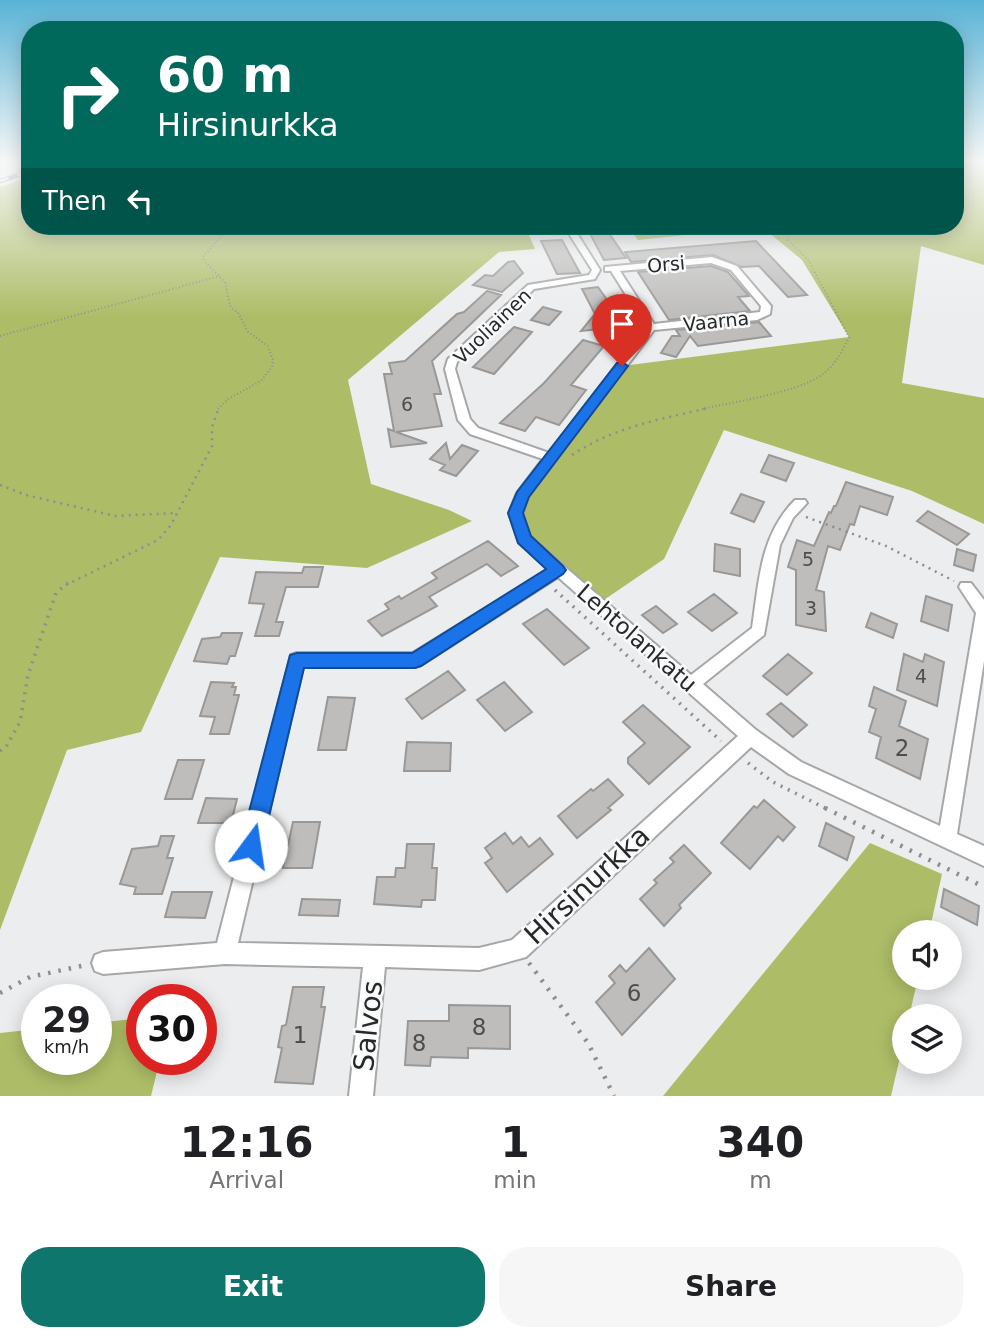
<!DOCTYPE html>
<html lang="en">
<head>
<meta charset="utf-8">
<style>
  :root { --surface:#fff; --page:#f6f6f6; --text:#202124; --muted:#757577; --accent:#0f766e }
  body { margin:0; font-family:"DejaVu Sans",sans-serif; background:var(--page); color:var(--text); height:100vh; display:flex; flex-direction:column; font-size:26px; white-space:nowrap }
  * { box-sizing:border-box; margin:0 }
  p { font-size:23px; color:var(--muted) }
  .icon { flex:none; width:38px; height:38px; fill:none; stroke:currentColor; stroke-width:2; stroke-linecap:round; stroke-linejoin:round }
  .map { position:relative; height:1096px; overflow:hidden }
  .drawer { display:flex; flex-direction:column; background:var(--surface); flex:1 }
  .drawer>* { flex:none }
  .guide { position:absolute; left:21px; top:21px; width:943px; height:214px; border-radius:28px; box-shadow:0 4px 18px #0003; background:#00695c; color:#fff; overflow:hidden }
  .buttons { position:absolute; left:892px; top:920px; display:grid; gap:14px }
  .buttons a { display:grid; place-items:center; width:70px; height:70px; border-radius:50%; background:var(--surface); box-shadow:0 4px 18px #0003; font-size:35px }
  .speed { position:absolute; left:21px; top:984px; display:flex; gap:14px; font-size:35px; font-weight:700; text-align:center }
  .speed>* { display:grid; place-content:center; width:91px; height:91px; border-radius:50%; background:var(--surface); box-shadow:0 4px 18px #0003; line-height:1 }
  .speed small { font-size:18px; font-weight:400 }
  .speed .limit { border:10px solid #d22; background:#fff; color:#111 }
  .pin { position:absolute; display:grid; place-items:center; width:60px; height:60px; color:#fff; margin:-72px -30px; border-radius:50% 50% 50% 0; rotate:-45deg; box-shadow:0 0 7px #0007 }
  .pin .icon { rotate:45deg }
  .me { position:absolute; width:77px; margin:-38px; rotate:14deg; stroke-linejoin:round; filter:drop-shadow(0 0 5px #0008) }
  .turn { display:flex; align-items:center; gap:24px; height:147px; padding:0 21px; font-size:32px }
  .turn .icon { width:91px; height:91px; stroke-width:2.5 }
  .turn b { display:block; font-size:49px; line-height:60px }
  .then { display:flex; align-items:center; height:66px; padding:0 21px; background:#0003; gap:14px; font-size:26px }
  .eta { display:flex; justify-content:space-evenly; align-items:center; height:119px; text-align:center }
  .eta b { font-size:42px; font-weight:800; line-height:49px }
  .button { display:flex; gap:14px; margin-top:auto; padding:14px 21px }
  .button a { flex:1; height:80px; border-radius:28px; background:var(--accent); color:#fff; font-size:28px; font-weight:800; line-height:80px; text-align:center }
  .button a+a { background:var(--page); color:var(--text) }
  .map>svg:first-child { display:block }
</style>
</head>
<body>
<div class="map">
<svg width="984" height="1096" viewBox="0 0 984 1096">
  <rect width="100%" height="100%" fill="#ecedee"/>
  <path fill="#adbd67" d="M 956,163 L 984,163 L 984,265 L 921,246 L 902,383 L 984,398 L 984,524 L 912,491 L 724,430 L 664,559 L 598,604 L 524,539 L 522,496 L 622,366 L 849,337 L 802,260 L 762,227 L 638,240 L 627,226 L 956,226 Z
    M 30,177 L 30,226 L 525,226 L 535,249 L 499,252 L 348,380 L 371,484 L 449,510 L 472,521 L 367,568 L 220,557 L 141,732 L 67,750 L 0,930 L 0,187 Z
    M 870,843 L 942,874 L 929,933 L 905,933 L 905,978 L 918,978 L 909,1017 L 905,1017 L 905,1036 L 891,1096 L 663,1096 Z
    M 142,1018 L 142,1059 L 160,1059 L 151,1096 L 0,1096 L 0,1033 L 37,1029 L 37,1059 L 96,1059 L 96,1023 Z"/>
  <path fill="#bebdbc" stroke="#999897" stroke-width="2" d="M 586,226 L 604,226 L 626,258 L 604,260 Z
    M 562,240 L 580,273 L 557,274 L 541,241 Z
    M 756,241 L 807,295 L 788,297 L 759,266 L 741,267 L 713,255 L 631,262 L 625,252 Z
    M 514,261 L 523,273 L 502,292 L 473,285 L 485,275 L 493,276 L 508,262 Z
    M 711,266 L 728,272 L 749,296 L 738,297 L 750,311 L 669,320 L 638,272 Z
    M 598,287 L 615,311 L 623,311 L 631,324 L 628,326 L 581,331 L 595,314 L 582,289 Z
    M 487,291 L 501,295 L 432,361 L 441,394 L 434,394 L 442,426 L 396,432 L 427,443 L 391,447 L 388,429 L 394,431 L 384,374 L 392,374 L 389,363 L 405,361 L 457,314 L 464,312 Z
    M 543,307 L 561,312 L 549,325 L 531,320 Z
    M 759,322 L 771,336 L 698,346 L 690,336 L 676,357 L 661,353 L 672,336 L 680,336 L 676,330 Z
    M 514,327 L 532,332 L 494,374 L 473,367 Z
    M 583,340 L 604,346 L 571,385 L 586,390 L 559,425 L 536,417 L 525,431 L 500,423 L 544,383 Z
    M 446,443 L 450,459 L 462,445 L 478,451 L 456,476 L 440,470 L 445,465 L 430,459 Z
    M 769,455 L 794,463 L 786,481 L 761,472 Z
    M 846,482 L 893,497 L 887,515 L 860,506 L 854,525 L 850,524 L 840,550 L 828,546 L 816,590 L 824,592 L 826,631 L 796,625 L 796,570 L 788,567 L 797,540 L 814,546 L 829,512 L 831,513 L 834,506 L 836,506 Z
    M 741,494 L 764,502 L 754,522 L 731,513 Z
    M 928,511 L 969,534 L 957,545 L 917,521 Z
    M 488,541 L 518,566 L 501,576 L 487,564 L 429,597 L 437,606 L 382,636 L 368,621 L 389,609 L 385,604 L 399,596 L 401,599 L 437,578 L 432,573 Z
    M 715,544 L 740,549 L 740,576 L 714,571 Z
    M 957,549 L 976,555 L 973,571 L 954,565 Z
    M 304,567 L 323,567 L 318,587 L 286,587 L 276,622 L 283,622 L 279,636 L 255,636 L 264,604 L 249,603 L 256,572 L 302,573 Z
    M 714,594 L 737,613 L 712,631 L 688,612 Z
    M 926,596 L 952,605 L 948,631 L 921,621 Z
    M 656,606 L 677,624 L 663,633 L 642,615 Z
    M 547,609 L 589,648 L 564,665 L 523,624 Z
    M 871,613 L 897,624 L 893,638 L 866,627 Z
    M 222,633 L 242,633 L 235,656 L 230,656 L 227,664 L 194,661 L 202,639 L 220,637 Z
    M 788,654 L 812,673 L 787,695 L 763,676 Z
    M 904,654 L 923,662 L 925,654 L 944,662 L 937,706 L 897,690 Z
    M 448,671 L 465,690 L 422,719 L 406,699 Z
    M 211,682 L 234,683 L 232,687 L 236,687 L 234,695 L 239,695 L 229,734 L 210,734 L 215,717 L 200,716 Z
    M 504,682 L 532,712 L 505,731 L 477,700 Z
    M 874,687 L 906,701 L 899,726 L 928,739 L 920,779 L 876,758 L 881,737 L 869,732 L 876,709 L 869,706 Z
    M 328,697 L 355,698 L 346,750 L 318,750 Z
    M 781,703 L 807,725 L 793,737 L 767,714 Z
    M 643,705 L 690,747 L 649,784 L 628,763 L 628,758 L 645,743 L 623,722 Z
    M 407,742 L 451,743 L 450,771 L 404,771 Z
    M 178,760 L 204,760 L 192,799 L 165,799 Z
    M 608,779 L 623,795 L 608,808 L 611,810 L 577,838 L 558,816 L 591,789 L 593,791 Z
    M 206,798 L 237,799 L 231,823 L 198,823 Z
    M 764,800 L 795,827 L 783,841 L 778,836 L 750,869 L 721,843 L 754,806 L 757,808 Z
    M 293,822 L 320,822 L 312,868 L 283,868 L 285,858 L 280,858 L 283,845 L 288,845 Z
    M 826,823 L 854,837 L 847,860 L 819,846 Z
    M 505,833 L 513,844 L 521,837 L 529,847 L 540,838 L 553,854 L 507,892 L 485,863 L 492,858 L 485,848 Z
    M 161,836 L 174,836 L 167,858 L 173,858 L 162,894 L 134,894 L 136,887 L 120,884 L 132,849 L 158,846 Z
    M 407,844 L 434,844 L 432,868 L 437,868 L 435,900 L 422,900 L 421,907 L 374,904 L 377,877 L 395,877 L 396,868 L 405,868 Z
    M 684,845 L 711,873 L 679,905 L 681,908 L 664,926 L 640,899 L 657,883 L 654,880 L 674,862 L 670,858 Z
    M 944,889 L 979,906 L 977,925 L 941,907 Z
    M 172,892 L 212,892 L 205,918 L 165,917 Z
    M 302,899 L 340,900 L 338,916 L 299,915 Z
    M 649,948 L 675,979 L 622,1035 L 596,1002 L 615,983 L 609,976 L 620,965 L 626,972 Z
    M 293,987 L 324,987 L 321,1007 L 325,1007 L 313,1084 L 275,1082 L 282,1048 L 278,1047 L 282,1026 L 286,1025 Z
    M 449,1005 L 510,1006 L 510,1049 L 468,1048 L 468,1058 L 431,1057 L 430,1066 L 405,1065 L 408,1021 L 449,1021 Z"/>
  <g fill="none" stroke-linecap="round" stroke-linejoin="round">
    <defs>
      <path id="minor" d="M 567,227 L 573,227 L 600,270 L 595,279 L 534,289 L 457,362 L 455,369 L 470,419 L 478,428 L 549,453 L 646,327 L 611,271 L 605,271 L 605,267 L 712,257 L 737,266 L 771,306 L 770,314 L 757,320 L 654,330 L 528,497 L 523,513 L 530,537 L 691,675 L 752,628 C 759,581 760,535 795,500 L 805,500 L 807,503 L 793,518 L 780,545 L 764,635 L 703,684 L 756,730 L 801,762 L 940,826 L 976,613 L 959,587 L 961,583 L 971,583 L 984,600 L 984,661 L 957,834 L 984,846 L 984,866 L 789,774 L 751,747 L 526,957 L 479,970 L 385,967 L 373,1096 L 349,1096 L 363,967 L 225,964 L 103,974 L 95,971 L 92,963 L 95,955 L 103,952 L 217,943 L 291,655 L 297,653 L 413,653 L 549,569 L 519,543 L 509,513 L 517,493 L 543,459 L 470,434 L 458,420 L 445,369 L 448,359 L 528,285 L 589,275 L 592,270 L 566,229 ZM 711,263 L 731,270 L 761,306 L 760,312 L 654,324 L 620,271 ZM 558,577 L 738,736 L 512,940 L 479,948 L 238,943 L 303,667 L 415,667 L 421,665 Z"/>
    </defs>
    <use href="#minor" stroke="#a7a7a8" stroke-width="4"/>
    <path stroke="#8d8e8e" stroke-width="2" stroke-dasharray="1 2.5" stroke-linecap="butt" d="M 0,336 L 220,276
      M 218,409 L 228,399 L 261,381 L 272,367 L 273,360 L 268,346 L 247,331 L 239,314 L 230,306 L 225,282 L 204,261 L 203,257 L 222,235 L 225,226
      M 702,409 C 733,402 795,393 820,376 C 834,367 842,352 849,337 L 809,261 L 788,240 L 788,226"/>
    <path stroke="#8d8e8e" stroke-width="2.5" stroke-dasharray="2 5" stroke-linecap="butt" d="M 572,455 C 614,427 661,419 709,408
      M 0,485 L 26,495 L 115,516 L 174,513
      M 806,517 L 886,546 L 954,581
      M 66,585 L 158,540 L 171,525 L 212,446 L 212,427 L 219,408"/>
    <path stroke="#8d8e8e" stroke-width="3.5" stroke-dasharray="2 6" stroke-linecap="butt" d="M 555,590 L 721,741
      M 0,751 L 6,747 L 20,722 L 28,675 L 56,593 L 68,583
      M 748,763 L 773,782 L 829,810"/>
    <path stroke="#8d8e8e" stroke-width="4.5" stroke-dasharray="2.5 8" stroke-linecap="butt" d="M 825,808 L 984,887
      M 529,963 L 588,1043 L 614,1096
      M 0,993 L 30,977 L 86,965"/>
    <use href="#minor" fill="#fff" fill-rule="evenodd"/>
    <defs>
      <path id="rail" d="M 0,181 L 30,171"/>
    </defs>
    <use href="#rail" stroke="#565758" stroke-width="4.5"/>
    <use href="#rail" stroke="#f9fafb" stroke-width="2.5" stroke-dasharray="9" stroke-linecap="butt"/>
  </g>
  <linearGradient id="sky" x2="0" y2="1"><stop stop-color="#59b3d6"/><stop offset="0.51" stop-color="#f6f7f7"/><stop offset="1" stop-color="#f6f7f7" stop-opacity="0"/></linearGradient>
  <rect width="984" height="317" fill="url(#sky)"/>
  <path fill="#1a73e8" stroke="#114b97" stroke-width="2" d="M 622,362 L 628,366 L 529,497 L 523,513 L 531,536 L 563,566 L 566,570 L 563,574 L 421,666 L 415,668 L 304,668 L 262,846 L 259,854 L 251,858 L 243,854 L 240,846 L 290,655 L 297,653 L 412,653 L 546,569 L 518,543 L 508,513 L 517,492 L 617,363 Z"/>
  <g text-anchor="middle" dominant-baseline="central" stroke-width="5" stroke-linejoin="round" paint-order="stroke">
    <g font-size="19" fill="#272828" stroke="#f9fafb">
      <text transform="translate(666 264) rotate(-5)">Orsi</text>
      <text transform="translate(716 321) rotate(-6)">Vaarna</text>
      <text transform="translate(492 326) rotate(-44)">Vuoliainen</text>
    </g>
    <g font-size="19" fill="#4d4d4d">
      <text x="407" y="404">6</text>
      <text x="808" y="559">5</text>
      <text x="811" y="608">3</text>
      <text x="921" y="676">4</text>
    </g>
    <g font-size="23" fill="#272828" stroke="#f9fafb">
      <text transform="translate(637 638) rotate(41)">Lehtolankatu</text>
    </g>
    <g font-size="23" fill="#4d4d4d">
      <text x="902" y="748">2</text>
      <text x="634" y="993">6</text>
      <text x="479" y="1027">8</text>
      <text x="300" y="1035">1</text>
      <text x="419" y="1043">8</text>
    </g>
    <g font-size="28" fill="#272828" stroke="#f9fafb">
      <text transform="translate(587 885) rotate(-43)">Hirsinurkka</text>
      <text transform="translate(368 1026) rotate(-84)">Salvos</text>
    </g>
  </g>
</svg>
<div class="buttons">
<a><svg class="icon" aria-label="sound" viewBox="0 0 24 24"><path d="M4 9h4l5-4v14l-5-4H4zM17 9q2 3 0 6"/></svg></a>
<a><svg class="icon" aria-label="layers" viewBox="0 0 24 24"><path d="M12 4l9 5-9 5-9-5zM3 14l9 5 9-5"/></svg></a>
</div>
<div class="speed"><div>29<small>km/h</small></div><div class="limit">30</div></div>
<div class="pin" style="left:622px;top:366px;background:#d93025"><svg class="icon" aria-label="arrive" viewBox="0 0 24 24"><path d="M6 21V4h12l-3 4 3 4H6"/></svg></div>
<svg class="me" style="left:251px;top:846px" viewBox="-20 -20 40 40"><circle r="19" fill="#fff"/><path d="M0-13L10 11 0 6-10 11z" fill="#1a73e8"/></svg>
<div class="guide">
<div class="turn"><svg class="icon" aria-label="right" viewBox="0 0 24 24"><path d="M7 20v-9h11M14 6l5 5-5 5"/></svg><div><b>60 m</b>Hirsinurkka</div></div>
<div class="then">Then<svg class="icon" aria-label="left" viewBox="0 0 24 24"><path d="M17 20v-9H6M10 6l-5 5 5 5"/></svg></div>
</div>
</div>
<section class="drawer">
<div class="eta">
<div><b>12:16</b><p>Arrival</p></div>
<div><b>1</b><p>min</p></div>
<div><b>340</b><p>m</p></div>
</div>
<div class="button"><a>Exit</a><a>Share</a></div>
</section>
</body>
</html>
